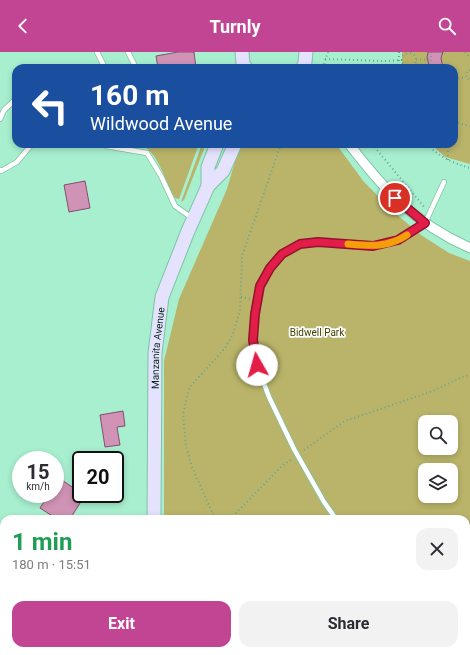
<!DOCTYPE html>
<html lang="en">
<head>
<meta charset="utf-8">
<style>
  :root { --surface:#fff; --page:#f2f2f3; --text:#2b2b33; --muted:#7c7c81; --accent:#c24594 }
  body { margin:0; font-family:Roboto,sans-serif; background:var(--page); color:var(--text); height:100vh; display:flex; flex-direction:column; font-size:15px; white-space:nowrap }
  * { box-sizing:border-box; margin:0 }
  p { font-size:13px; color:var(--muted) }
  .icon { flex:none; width:22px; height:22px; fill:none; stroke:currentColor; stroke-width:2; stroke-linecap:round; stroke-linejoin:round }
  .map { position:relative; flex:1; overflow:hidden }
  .sheet { position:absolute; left:0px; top:463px; width:470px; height:140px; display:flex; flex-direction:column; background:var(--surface); border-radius:12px 12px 0 0; box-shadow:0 2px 6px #0003 }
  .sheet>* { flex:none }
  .hud { position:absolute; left:12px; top:12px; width:446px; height:84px; border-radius:12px; box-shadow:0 2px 6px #0003; background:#1a4fa0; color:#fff; overflow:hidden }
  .fabs { position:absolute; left:418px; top:363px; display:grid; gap:8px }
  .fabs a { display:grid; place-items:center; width:40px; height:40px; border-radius:8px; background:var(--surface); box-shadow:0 2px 6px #0003; font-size:20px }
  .speed { position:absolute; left:12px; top:399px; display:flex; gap:8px; font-size:20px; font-weight:700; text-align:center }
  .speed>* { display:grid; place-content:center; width:52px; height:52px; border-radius:50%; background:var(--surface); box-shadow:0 2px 6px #0003; line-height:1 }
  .speed small { font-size:10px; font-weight:400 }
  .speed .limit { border:2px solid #111; border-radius:6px; background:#fff; color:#111 }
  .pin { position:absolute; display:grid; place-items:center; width:34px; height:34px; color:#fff; margin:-17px; border:2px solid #fff; border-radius:50%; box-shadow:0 1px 4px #0007 }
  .me { position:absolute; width:44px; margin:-22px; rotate:353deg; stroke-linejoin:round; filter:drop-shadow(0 0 3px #0008) }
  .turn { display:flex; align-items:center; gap:14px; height:84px; padding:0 12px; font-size:18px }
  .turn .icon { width:52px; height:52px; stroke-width:2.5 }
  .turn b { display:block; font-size:28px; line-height:34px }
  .round { display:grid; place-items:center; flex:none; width:42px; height:42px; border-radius:12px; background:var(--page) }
  .headline { display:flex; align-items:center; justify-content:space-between; height:68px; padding:0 12px }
  h1 { font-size:24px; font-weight:700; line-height:30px; color:#1e9e55 }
  .cta { display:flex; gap:8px; margin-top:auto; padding:8px 12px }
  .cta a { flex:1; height:46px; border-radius:12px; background:var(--accent); color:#fff; font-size:16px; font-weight:700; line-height:46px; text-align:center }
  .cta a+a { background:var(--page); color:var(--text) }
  header { display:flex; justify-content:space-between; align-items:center; height:52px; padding:0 12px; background:var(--accent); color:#fff; font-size:18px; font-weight:700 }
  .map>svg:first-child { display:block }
</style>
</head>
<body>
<header><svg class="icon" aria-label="back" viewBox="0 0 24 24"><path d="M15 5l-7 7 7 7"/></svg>Turnly<svg class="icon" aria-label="search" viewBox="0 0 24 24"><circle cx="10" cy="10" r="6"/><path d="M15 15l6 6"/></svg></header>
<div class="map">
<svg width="470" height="603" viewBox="0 0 470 603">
  <rect width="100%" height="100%" fill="#a7efcf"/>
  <path fill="#b9b469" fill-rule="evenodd" d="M 402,0 L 470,0 L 470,112 L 445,105 L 431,92 L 454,92 L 454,16 L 402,16 Z
    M 138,92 L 199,92 L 179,147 L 175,146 C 163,128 160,99 138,92 Z
    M 202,92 L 206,92 L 184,148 L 181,150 Z
    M 240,92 L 336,92 L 364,130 L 395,161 L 421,183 L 449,201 L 470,209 L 470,603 L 165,603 L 165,599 L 466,599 L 466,467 L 164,467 L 164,309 L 179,247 L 227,137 ZM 425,370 L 451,370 L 451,396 L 425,396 ZM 425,418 L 451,418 L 451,444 L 425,444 Z"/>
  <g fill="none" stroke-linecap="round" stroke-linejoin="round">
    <path stroke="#429676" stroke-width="3.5" d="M 0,511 L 4,514
      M 119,599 L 124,603"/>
  </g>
  <path fill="#d093b5" stroke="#844e6d" d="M 178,0 L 194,0 L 196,16 L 158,16 L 156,4 Z
    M 428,0 L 443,0 L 441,6 L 443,16 L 430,16 L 427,6 Z
    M 85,129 L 90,156 L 69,160 L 64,133 Z
    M 123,359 L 125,374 L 117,375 L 120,393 L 105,395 L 100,363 Z
    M 59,426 L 81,441 L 81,442 L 85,443 L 70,467 L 57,467 L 40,456 L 49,442 L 55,442 L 55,432 Z"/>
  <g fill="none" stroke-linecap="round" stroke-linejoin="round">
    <defs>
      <path id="lane" d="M 97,0 L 105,16
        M 128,0 L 136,16
        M 0,67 L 4,58 L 16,47
        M 104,92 L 106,94 L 147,101 L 161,124 L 175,154 L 192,166
        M 0,118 L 1,119 L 17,110 L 32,92
        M 336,467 L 324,450 L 294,397 L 269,345 L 257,313 L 253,288 L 255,262 L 260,234 L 270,216 L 282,202 L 300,192 L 318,190 L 373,194 L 398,188 L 425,171 L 444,130
        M 427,599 L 427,603
        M 434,599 L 438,603"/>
      <path id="street" d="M 349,92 C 386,140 414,171 470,196"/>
      <g id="secondary">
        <path d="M 242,0 L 243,12 L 246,16"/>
        <path d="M 303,16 L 305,10 L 306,0"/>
        <path d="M 208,134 L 208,115 L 217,92"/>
        <path id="s1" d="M 154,467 L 155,301 L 162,245 L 188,179 L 208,134 L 223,119 L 235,92"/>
        <path d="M 153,603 L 153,599"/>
      </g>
    </defs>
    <use href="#lane" stroke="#7cc3a5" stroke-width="6"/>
    <use href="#street" stroke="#7cc3a5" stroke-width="11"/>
    <use href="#secondary" stroke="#7cc3a5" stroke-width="15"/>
    <path stroke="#6ba48c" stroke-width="2" stroke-dasharray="1 3" stroke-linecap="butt" d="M 399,0 L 399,16
      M 465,0 L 470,6
      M402 8a7 7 0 1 1 14 0a7 7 0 1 1-14 0Z
      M 431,4 L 431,10
      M 325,7 L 384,9 L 402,8
      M 416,8 L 431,7
      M 323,16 L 328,0
      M 470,18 L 467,19 L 466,25 L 470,28
      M 454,27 L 466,25
      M 454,70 L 470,74
      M 372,92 L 425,156
      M 427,92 C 439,105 453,111 470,116
      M 448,108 L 448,92
      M 241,245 L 251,247
      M 304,398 L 345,369 L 433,339 L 462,325 L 470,323
      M 215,467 L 192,415 L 186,394 L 183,362 L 189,336 L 225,296 L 233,282 L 240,259 L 242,204 L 281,92
      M 230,467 L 282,414 L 292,407
      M 276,599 L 287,603
      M 182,603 L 183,599"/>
    <use href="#lane" stroke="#fff" stroke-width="4.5"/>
    <use href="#street" stroke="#fff" stroke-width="9"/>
    <use href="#secondary" stroke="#e4e2fd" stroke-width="13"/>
  </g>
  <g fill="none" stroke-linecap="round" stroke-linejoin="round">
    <defs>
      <path id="route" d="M 257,313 L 253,288 L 255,262 L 260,234 L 270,216 L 282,202 L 300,192 L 318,190 L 373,194 L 398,188 L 425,171 L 395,146"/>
    </defs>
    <use href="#route" stroke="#92132f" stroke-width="10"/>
    <use href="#route" stroke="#e11d48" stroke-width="7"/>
    <path stroke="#f59e0b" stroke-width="7" d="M 348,192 C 371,194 387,196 407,183"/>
  </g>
  <g text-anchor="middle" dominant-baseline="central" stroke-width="3.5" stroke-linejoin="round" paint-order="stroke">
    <g font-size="10" fill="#423e00" stroke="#fdfefd">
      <text x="317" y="280">Bidwell Park</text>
    </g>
    <g font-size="10" fill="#032116" stroke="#fdfefd">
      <text stroke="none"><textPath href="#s1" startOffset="171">Manzanita Avenue</textPath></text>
    </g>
  </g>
</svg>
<div class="fabs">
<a><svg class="icon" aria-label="search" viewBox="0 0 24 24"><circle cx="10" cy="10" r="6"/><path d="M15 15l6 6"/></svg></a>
<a><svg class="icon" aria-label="layers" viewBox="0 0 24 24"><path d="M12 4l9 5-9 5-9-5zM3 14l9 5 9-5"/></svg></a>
</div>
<div class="speed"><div>15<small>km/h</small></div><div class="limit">20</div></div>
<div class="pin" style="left:395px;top:146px;background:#d93025"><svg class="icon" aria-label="arrive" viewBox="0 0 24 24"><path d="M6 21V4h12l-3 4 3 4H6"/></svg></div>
<svg class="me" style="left:257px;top:313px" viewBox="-20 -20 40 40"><circle r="19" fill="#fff"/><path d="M0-13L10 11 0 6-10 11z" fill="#e11d48"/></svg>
<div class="hud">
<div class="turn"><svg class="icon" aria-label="left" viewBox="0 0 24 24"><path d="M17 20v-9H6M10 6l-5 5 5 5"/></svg><div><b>160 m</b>Wildwood Avenue</div></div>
</div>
<section class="sheet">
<div class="headline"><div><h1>1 min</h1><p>180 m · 15:51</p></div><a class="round"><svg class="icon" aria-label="close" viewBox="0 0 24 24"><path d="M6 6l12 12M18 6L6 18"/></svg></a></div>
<div class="cta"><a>Exit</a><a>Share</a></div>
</section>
</div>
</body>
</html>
